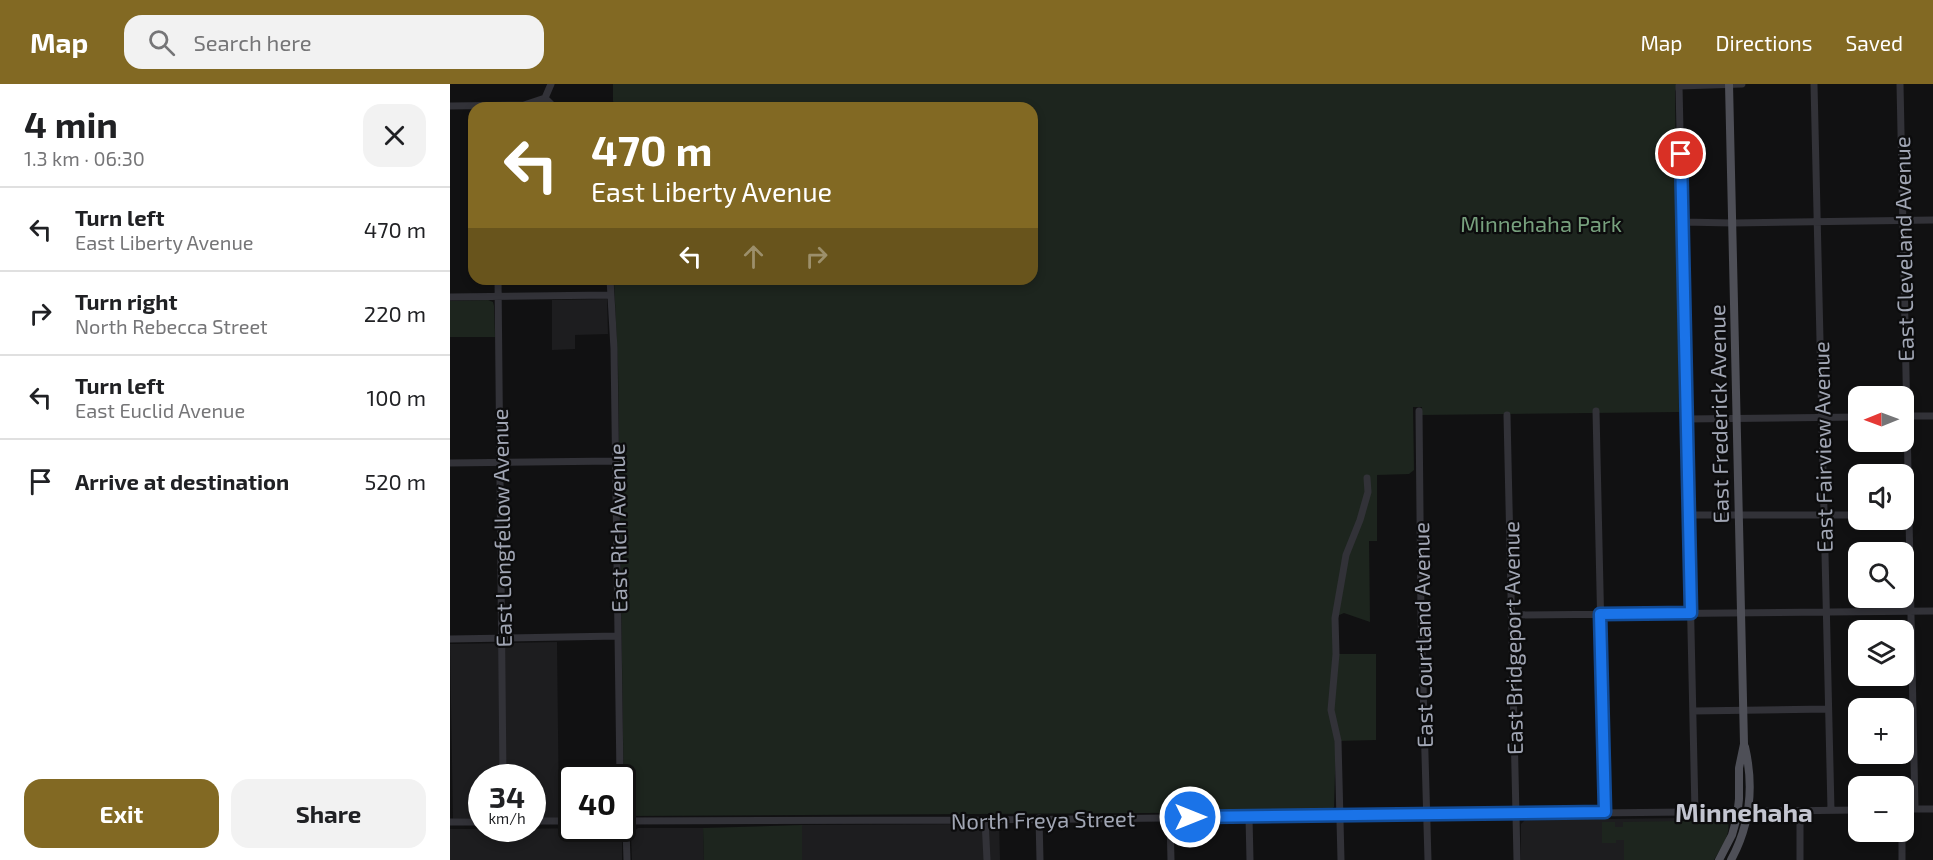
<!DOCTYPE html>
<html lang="en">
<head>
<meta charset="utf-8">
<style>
  :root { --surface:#fff; --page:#f2f2f2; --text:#202124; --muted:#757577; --line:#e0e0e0; --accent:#826923 }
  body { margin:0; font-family:"Exo 2",sans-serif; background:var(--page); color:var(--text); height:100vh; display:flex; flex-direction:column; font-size:22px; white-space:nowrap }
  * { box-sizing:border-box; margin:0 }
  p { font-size:20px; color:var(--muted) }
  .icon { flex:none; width:33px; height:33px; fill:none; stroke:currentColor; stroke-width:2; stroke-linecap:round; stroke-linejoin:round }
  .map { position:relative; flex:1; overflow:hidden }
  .details { display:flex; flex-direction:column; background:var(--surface); width:450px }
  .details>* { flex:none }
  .hud { position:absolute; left:18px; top:18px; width:570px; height:183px; border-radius:18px; box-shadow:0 3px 9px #0003; background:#826923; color:#fff; overflow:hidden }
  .needle { width:39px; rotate:269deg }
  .controls { position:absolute; left:1398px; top:302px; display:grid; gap:12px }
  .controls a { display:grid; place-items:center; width:66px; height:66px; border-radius:12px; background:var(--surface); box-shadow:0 3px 9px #0003; font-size:30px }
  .speed { position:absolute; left:18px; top:680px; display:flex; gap:12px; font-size:30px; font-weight:700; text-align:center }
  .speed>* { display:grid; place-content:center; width:78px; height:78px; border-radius:50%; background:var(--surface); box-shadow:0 3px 9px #0003; line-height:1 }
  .speed small { font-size:15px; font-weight:400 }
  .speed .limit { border:3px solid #111; border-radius:9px; background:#fff; color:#111 }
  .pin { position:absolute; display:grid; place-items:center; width:51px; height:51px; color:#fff; margin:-26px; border:3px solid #fff; border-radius:50%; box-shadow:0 2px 6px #0007 }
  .me { position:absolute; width:66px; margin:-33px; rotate:90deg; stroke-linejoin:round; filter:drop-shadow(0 0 4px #0008) }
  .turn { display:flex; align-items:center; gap:21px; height:126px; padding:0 24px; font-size:27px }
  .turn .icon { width:78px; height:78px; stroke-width:2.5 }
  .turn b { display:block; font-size:42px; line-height:51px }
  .lanes { display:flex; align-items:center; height:57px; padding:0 24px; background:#0003; justify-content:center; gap:30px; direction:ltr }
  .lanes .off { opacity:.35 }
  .round { display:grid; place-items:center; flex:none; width:63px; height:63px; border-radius:18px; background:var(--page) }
  .summary { display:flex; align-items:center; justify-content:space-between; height:102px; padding:0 24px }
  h1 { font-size:36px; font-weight:700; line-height:45px }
  .primary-button { display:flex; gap:12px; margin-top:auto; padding:12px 24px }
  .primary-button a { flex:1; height:69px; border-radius:18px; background:var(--accent); color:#fff; font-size:24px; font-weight:700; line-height:69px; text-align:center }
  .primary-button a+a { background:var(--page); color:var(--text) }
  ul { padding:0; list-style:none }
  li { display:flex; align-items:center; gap:18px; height:84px; padding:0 24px; border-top:2px solid var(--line) }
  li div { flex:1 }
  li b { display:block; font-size:22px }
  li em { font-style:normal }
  header { display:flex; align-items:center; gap:36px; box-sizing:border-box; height:84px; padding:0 30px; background:var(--accent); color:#fff }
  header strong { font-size:28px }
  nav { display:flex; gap:33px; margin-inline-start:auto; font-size:21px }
  .search { width:420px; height:54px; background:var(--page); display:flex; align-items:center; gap:15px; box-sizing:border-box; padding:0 21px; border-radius:18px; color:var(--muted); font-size:22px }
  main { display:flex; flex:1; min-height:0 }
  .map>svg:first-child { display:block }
</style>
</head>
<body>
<header>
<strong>Map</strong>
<div class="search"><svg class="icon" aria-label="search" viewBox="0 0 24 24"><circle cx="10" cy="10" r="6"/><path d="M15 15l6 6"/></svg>Search here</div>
<nav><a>Map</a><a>Directions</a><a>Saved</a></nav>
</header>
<main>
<section class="details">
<div class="summary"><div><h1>4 min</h1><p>1.3 km · 06:30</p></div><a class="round"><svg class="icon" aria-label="close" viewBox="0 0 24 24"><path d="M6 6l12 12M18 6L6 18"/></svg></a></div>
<ul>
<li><svg class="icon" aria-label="left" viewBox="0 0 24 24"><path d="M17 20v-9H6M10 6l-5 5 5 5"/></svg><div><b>Turn left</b><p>East Liberty Avenue</p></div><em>470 m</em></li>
<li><svg class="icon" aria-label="right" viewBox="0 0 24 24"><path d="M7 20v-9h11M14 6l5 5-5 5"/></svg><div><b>Turn right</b><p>North Rebecca Street</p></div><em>220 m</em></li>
<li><svg class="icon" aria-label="left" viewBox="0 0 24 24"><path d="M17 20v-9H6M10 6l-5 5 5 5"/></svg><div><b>Turn left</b><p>East Euclid Avenue</p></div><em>100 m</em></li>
<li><svg class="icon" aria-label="arrive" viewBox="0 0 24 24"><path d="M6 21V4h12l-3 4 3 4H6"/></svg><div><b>Arrive at destination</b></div><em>520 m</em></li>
</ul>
<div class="primary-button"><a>Exit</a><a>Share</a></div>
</section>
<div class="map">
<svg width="1483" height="776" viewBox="0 0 1483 776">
  <rect width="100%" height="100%" fill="#111112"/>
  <path fill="#1d1d1f" d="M 157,215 L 158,250 L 125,251 L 125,265 L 102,266 L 102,216 Z
    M 107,558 L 109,734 L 83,734 L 82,693 L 32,693 L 31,734 L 3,735 L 0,560 Z
    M 1234,734 L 1234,776 L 1071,776 L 1071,740 L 1075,736 Z
    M 549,740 L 550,776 L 352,776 L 352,741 Z
    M 167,744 L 172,749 L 172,776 L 0,776 L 0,745 Z
    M 188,744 L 253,744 L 254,776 L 182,776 L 181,752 L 182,748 Z"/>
  <path fill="#1d251e" d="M 163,0 L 1229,0 L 1225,7 L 1229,328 L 972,331 L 972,323 L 963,323 L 964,386 L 959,390 L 927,391 L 927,457 L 919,457 L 920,538 L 894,529 L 887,532 L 889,570 L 926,570 L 926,656 L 886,657 L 884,723 L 878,728 L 179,732 L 174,726 L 168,282 L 164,197 L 256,195 L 582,195 L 582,24 L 166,24 L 163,17 Z
    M 38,216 L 43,218 L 44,222 L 45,253 L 0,253 L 0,217 Z
    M 1234,734 L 1272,734 L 1278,738 C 1281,751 1270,765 1264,776 L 1174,776 L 1174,756 L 1166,756 L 1166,759 L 1152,759 L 1152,738 L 1165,738 L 1165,743 L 1173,743 L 1173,738 L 1233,737 Z
    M 352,741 L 352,776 L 254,776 L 253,744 Z"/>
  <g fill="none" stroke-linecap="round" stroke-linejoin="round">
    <path stroke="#323238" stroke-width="7" d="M 1364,0 L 1381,726
      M 1450,0 L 1465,725
      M 95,14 L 102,21 L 111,24
      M 95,14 L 101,0
      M 0,22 L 74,21 L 95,14
      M 117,24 L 158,24
      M 1232,138 L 1283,139 L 1483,136
      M 48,195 L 53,693
      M 160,195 L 164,265 L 170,693
      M 0,213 L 160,211
      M 969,327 L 971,532 L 978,776
      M 1146,327 L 1155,728
      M 1057,331 L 1067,776
      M 1454,332 L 1483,332
      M 1236,335 L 1408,333
      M 0,379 L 166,377
      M 1239,431 L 1408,431
      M 1061,531 L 1483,527
      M 0,555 L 168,552
      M 1243,627 L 1378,625
      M 1454,725 L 1483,725
      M 1350,727 L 1350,776
      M 1245,728 L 1229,2 L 1292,0
      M 799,733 L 800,776
      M 589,734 L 590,776
      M 720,734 L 721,776
      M 172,735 L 176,745 L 177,776
      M 535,736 L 537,776
      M 82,737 L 122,737
      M 172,737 L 535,736 L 1408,726
      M 0,738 L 32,738
      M 1452,747 L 1452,776
      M 891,776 L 888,657 L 881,626 L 886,570 L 885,534 L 896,471 L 910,436 L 918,408 L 917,394"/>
    <path stroke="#4e4f57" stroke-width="8" d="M 1269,776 L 1282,751 L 1287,733 L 1289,715 L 1289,684 L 1294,660 L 1279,0
      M 1281,776 C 1300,741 1304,702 1295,663"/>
  </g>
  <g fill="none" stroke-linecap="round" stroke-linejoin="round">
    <defs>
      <path id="route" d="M 740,733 L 1155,728 L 1150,530 L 1241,529 L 1231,70"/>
    </defs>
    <use href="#route" stroke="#114b97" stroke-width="15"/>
    <use href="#route" stroke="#1a73e8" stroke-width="10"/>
  </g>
  <g text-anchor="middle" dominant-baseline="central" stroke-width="4.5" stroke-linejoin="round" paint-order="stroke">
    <g font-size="22" fill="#77a07d" stroke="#0c0c0d">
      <text x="1091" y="139">Minnehaha Park</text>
    </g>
    <g font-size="22" fill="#a1a6b4" stroke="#0c0c0d">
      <text transform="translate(1453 165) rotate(-91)">East Cleveland Avenue</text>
      <text transform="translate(1268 330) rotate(-91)">East Frederick Avenue</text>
      <text transform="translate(1372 363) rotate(-91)">East Fairview Avenue</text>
      <text transform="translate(51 444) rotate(-91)">East Longfellow Avenue</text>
      <text transform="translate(167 444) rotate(-91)">East Rich Avenue</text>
      <text transform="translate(972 551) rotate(-91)">East Courtland Avenue</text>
      <text transform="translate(1062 554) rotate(-91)">East Bridgeport Avenue</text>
      <text transform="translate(593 735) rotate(-1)">North Freya Street</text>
    </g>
    <g font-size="26" font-weight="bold" fill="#c3c5d0" stroke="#0c0c0d">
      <text x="1294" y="727">Minnehaha</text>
    </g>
  </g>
</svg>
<div class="controls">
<a><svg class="needle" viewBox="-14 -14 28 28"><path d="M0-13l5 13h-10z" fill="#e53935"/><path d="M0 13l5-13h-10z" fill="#757577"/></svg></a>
<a><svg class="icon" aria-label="sound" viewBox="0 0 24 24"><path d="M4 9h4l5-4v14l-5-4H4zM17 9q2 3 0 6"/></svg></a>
<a><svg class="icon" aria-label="search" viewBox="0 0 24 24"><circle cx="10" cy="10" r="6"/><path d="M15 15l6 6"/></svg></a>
<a><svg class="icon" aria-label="layers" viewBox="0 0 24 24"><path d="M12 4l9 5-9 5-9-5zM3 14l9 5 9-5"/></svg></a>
<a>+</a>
<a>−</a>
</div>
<div class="speed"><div>34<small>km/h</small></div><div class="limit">40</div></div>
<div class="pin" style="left:1231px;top:70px;background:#d93025"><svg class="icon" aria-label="arrive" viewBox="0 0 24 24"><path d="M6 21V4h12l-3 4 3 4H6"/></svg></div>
<svg class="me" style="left:740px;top:733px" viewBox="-20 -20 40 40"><circle r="17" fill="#1a73e8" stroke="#fff" stroke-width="3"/><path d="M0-11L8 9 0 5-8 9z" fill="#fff"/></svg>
<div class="hud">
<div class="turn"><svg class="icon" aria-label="left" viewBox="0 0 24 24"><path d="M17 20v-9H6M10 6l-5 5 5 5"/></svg><div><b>470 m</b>East Liberty Avenue</div></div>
<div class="lanes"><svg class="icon" aria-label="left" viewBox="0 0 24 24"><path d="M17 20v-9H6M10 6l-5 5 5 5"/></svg><svg class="icon off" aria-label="ahead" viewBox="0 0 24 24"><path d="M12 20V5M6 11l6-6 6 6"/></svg><svg class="icon off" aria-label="right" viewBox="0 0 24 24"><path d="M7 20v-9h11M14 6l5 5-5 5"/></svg></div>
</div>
</div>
</main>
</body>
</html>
